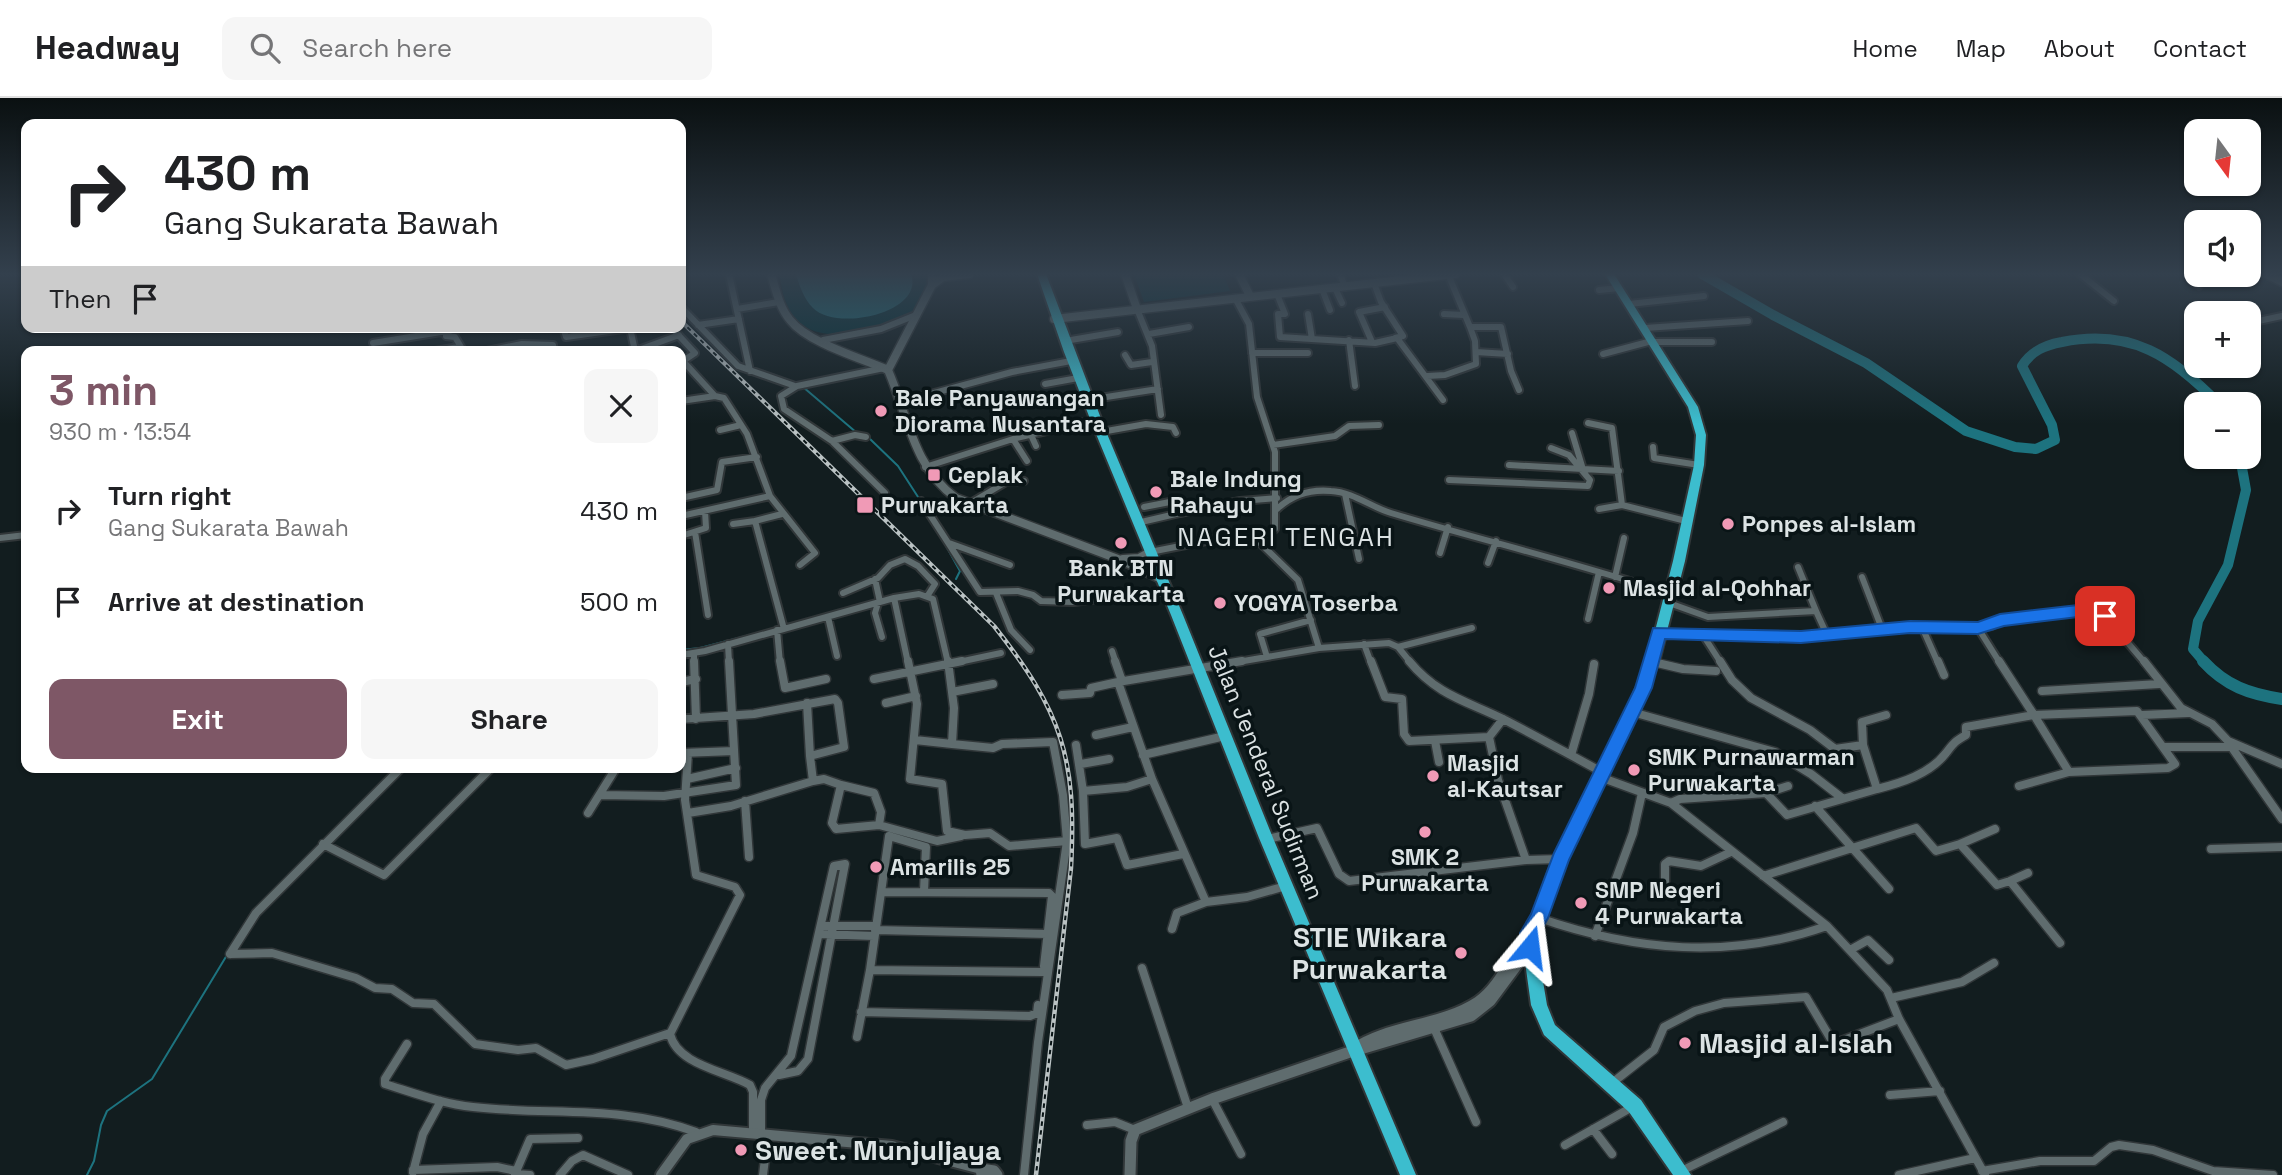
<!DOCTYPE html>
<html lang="en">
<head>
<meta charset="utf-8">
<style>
  :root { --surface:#fff; --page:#f6f6f6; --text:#202124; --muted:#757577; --line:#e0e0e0; --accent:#7e5766 }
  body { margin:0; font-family:"Space Grotesk",sans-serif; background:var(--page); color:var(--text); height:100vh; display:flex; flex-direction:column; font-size:26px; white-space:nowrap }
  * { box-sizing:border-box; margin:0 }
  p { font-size:23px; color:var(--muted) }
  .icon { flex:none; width:38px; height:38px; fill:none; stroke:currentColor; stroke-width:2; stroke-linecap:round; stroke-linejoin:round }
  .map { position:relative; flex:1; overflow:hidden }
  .side { position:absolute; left:21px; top:248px; width:665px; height:427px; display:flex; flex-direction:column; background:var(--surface); border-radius:14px; box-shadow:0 2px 5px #0004 }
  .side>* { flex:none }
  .guide { position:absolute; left:21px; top:21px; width:665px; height:214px; border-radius:14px; box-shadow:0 2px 5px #0004; background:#fff; color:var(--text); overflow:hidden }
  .needle { width:46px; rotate:165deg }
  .tools { position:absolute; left:2184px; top:21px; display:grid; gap:14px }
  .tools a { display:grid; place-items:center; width:77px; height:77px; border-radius:14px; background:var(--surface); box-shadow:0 2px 5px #0004; font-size:35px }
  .pin { position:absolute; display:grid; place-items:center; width:60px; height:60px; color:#fff; margin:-30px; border-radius:14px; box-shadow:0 4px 10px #0006 }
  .me { position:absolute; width:77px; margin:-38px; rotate:16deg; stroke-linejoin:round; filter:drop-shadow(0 0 5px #0008) }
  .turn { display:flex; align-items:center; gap:24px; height:147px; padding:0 28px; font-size:32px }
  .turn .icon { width:91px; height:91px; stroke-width:2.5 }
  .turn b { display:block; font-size:49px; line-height:60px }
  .then { display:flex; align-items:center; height:66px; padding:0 28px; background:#0003; gap:14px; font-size:26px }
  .round { display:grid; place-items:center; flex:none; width:74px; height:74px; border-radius:14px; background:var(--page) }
  .summary { display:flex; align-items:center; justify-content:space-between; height:119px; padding:0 28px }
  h1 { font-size:42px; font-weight:700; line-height:52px; color:var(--accent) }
  .button { display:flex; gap:14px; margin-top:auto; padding:14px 28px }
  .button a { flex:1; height:80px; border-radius:14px; background:var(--accent); color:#fff; font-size:28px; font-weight:700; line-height:80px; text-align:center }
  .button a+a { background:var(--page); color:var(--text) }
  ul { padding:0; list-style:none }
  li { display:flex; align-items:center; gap:21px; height:91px; padding:0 28px }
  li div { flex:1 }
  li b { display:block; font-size:26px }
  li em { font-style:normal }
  header { display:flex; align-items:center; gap:42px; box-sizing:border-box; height:98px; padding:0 35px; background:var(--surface); border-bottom:2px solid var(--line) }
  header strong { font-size:33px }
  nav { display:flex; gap:38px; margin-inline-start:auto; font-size:24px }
  .search { width:490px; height:63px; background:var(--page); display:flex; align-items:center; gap:18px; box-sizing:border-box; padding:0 24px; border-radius:14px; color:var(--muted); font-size:26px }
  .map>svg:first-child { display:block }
</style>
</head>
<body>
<header>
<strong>Headway</strong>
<div class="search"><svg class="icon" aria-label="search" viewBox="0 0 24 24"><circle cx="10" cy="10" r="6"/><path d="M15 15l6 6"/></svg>Search here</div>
<nav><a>Home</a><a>Map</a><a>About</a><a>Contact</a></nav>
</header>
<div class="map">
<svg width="2282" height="1077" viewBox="0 0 2282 1077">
  <rect width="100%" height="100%" fill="#121d1f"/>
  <path fill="#003137" d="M 779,176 L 926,176 L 927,188 L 911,217 C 872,232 805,258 785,202 C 782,194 781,184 779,176 Z
    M 1134,176 L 1223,176 L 1230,193 L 1144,204 Z"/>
  <path fill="#1d737f" d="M 796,176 L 911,176 C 925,215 836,234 813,210 C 804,201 799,187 796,176 Z"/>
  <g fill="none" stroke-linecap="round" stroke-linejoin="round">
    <path stroke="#1d737f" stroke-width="2" d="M 787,282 L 798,286
      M 803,289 L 857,335
      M 869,340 L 898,368 L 920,402
      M 940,437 L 960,473 L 956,481
      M 681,552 L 700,550 L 773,531
      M 87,1077 L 94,1063 L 101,1027 L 107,1013 L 152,981 L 227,857"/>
    <path stroke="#1d737f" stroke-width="10" d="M 1702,176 L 1773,217 L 1866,265 L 1966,333 L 2015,349 L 2036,351 L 2055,342 L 2052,327 L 2022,268 C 2031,253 2045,247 2062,244 C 2132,230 2173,259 2219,306
      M 2205,565 L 2193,551 L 2198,523 L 2228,467 L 2246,392 L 2240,359"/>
    <path stroke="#1d737f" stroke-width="12" d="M 2203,563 C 2226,588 2249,596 2282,601"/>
    <defs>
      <path id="minor-far1" d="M 729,176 L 750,273
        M 1340,176 L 1345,189
        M 1448,176 L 1470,229 L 1501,229 L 1511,273 L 1519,292
        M 1504,176 L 1513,189
        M 2080,176 L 2114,203
        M 2196,176 L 2192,179 L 2199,188
        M 1374,185 L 1381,204 L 1403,238 L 1395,240
        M 1335,190 L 1342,205
        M 1322,191 L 1330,212
        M 1599,192 L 1619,190
        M 1277,196 L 1285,216 L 1278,216 L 1280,239 L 1375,245 L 1397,240 L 1443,302
        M 1629,206 L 1704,198
        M 681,209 L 738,268 L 795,288
        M 737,211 L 779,204
        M 1137,211 L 1152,248 L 1161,317
        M 1308,216 L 1312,241
        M 1444,216 L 1464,217
        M 2249,225 L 2282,218
        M 698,227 L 739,221
        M 563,229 L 566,239 L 630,230 L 635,253
        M 671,229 L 695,255 L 683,263 L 715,298 L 724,300 L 747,336 L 770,398 L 815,455 L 800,467
        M 1645,230 L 1748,223
        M 1149,236 L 1189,229
        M 823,242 L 881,231 L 916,217
        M 1349,242 L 1355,288
        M 1065,243 L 1118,234
        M 1372,244 L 1359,214 L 1385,209
        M 373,245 L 447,233
        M 429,254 L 459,249
        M 464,254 L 455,239 L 446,238 L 447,233 L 466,229
        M 482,254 L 522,246 L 553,247 L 554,254
        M 633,254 L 679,237
        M 1476,254 L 1508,256
        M 1252,255 L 1308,255
        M 1603,256 L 1648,244 L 1712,244
        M 1125,257 L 1131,267 L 1152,264
        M 884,270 L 797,288 L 781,298 L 784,311 L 832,343 L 885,395
        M 1427,278 L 1445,277 L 1476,266 L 1475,243 L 1470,229
        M 1045,286 L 1078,280
        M 1087,302 L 1158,291
        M 681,303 L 715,298
        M 901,304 L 1012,274 L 1071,263
        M 1588,325 L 1612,330 L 1622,407 L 1686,423
        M 720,332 L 741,327
        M 1101,334 L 1146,326 L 1173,329 L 1176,335
        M 1572,335 L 1582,368
        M 1031,337 L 1036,348
        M 1013,341 L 1027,363
        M 832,343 L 855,337 L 866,339
        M 1273,347 L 1335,338 L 1349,328 L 1379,327
        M 1653,349 L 1654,360 L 1699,367
        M 1509,367 L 1619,373
        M 925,369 L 1013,341 L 1097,321
        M 1000,375 L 1006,384
        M 1449,382 L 1588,388 L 1590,382 L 1569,357 L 1551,350
        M 1345,396 L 1359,461
        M 681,400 L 717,392 L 722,364 L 757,359
        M 921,403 L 980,494 L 1018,493 L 1033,497 L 1041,503 L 1073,504 L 1168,493
        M 969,406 L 1006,384 L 1024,383
        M 1144,409 L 1175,403 L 1180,415 L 1240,403 L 1277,400
        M 1277,411 C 1292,397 1310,391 1331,393 C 1353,394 1371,409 1391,415 C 1484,443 1578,465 1670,496
        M 1599,411 L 1622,407
        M 782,416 L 755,423 L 784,531
        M 681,418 L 770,398
        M 1137,425 L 1180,415
        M 733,426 L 755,423
        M 695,434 L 708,517
        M 681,438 L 706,430 L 705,413
        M 0,440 L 26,437
        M 1255,440 L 1298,482 L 1319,550
        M 949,445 L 1010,467
        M 1150,454 L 1216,441 L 1266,438 L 1275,431 L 1275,354 L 1257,299 L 1249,226 L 1235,200
        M 1440,455 L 1448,429
        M 1488,465 L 1496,443
        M 1798,469 L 1816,513
        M 1615,479 L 1624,440
        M 1862,479 L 1882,531
        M 875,481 L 880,504
        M 843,495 L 878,480 L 890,467 L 905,461 L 918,468 L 935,486 L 928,497
        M 996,495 L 1011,532 L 1030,552
        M 894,500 L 908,565
        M 878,505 L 875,515 L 882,539
        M 1669,505 L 1708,519 L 1816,513 L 1827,537
        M 828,519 L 837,558
        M 1588,521 L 1599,474
        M 1922,529 L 1938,565
        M 1978,530 L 2000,565
        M 777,532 L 780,565
        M 1659,534 L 1801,539 L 1910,529 L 1978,530 L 1992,528 L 2000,522 L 2094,513 L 2105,518 L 2145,565
        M 1703,537 L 1721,565
        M 728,546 L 729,565
        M 1364,546 L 1371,565
        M 1398,549 L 1472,530
        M 1112,553 L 1116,565
        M 694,556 L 694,565
        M 681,557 L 705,553 L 894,500 L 919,496 L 933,501 L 948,565
        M 1267,559 L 1260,536 L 1311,522
        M 1653,564 L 1656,565
        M 954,565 L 1001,555
        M 1232,565 L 1319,550 L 1389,545 L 1398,549 L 1411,565"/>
      <path id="minor" d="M 694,563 L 696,621
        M 780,563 L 785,590 L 826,581
        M 908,563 L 917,606 L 910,681 L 942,686 L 947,733 L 965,737 L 990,735 L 1009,748 L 1067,743
        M 1115,563 L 1122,583
        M 1242,563 L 1118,584 L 1152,681 L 1206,804 L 1247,799 L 1286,788
        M 1371,563 L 1385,599 L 1402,601 L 1404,636 L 1409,643 L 1489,639 L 1503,621
        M 1409,563 C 1438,598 1467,603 1505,622 C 1538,639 1570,657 1602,674
        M 1720,563 L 1732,582 L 1751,600 L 1810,632 L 1835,651 L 1863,647
        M 1938,563 L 1944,577
        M 1999,563 L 2034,617
        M 2144,563 L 2181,610 L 2212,626 L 2228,643 L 2282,666
        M 1653,564 L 1683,571 L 1716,573
        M 874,581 L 962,563
        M 681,584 L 696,581
        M 2042,593 L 2159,586
        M 952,594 L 993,586
        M 1062,597 L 1090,595 L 1091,590 L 1118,584
        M 807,605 L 810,658
        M 886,605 L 916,598
        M 2137,613 L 2175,666 L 2168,670 L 2069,674 L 2034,617 Z
        M 1632,614 L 1775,654 L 1811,676 L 1842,700
        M 2142,617 L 2188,615
        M 681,621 L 754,616 L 835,601 L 838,605 L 844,649 L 810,658 L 813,683
        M 1096,637 L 1133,629
        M 1489,639 L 1498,682 L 1526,762
        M 915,642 L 952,646 L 954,610 L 948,563
        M 1435,643 L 1439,664
        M 2228,644 L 2282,721
        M 952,646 L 993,650 L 1002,646 L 1053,644 L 1063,697 L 1067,743 L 1038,944 L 1024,1077
        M 1076,647 L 1083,693 L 1085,746 L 1117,740 L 1127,767 L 1183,756
        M 2163,649 L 2230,649
        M 681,655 L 734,653
        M 688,655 L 685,702 L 696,777 L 735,789 L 740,797 L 670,936 C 677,967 726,973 750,987 L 753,994 L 753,1035
        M 1143,657 L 1225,638
        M 1571,657 L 1589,596 L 1594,566
        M 1081,666 L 1109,661
        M 1600,679 L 1671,705 L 1827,828 L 1887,892 L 1899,921 L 1985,1077
        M 687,681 L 736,670
        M 841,687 L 874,695 L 881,714 L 879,727
        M 2019,688 L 2069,674
        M 1877,691 C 1901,685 1930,676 1946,655 C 1954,645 1954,644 1966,637 L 1966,629 L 2034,617
        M 1083,693 L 1127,689 L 1152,681
        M 1766,695 L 1788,688
        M 600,697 L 664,698 L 736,687 L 729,563
        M 745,703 L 749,759
        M 1671,705 L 1680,701 L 1766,695 L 1787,717 L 1877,691 L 1863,647 L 1862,624 L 1886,617
        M 1815,708 L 1889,791
        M 588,715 L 616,670
        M 688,715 L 731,708 L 813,683 L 824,681 L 841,687 L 832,725 L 836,731 L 879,727 L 937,743 L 961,738
        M 1267,741 L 1317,730 L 1339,776 L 1349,783 L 1526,762 L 1560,761
        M 323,746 L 384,777 L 491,670
        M 1960,746 L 1995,731
        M 2211,751 L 2282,749
        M 1763,778 L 1916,730 L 1936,753 L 1960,746 L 1997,787 L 2010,783 L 2060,845
        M 2010,783 L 2028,775
        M 1665,784 L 1665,766 L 1669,763 L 1701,768 L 1731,754
        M 882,794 L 1049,795 L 1052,798 L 1044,868
        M 1539,820 C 1635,853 1730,862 1827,828
        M 821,828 L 875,828
        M 1172,831 L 1177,815 L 1206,804
        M 875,832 L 1047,836
        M 819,836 L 874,838
        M 1595,838 L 1633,735 L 1642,695
        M 1850,852 L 1868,842 L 1889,862
        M 230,856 L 272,855 L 356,880 L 375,890 L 392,891 L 413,905 L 434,906 L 475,946 L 518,952 L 536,950 L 566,967 L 593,961 L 670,935
        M 230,856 L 256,815 L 401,670
        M 1142,870 L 1188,1010
        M 870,872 L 1043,874
        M 1891,900 L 1962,884 L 1994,865
        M 861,914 L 1030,918 L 1037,915 L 1038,907
        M 1434,930 L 1476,1024
        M 857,939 L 870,872 L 889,738 L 926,749 L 924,793
        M 407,946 L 385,981 L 385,986 C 414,995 443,1006 473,1009 C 551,1018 620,1006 696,1034
        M 1612,985 L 1654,952 L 1664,929 L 1695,913 L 1724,905 L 1806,899 L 1832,943 L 1836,945 L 1899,921
        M 1890,997 L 1940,993
        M 1212,1001 L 1241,1056
        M 1087,1027 L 1115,1024 L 1135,1032
        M 1593,1031 L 1612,1056
        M 761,1036 L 761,1002 L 765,990 L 791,958 L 834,768 L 845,766 L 808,961 L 798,973 L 779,977
        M 1565,1047 L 1634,1008
        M 413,1072 L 497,1069 L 516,1073
        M 1681,1073 L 1783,1024
        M 1982,1073 L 2040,1063 L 2094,1063 L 2111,1049 L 2119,1047 L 2153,1052 L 2213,1073 L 2273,1077
        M 413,1074 L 423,1036 L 441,1003
        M 515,1076 L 530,1041 L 578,1040
        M 516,1076 L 530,1077
        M 560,1077 L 572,1063 L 583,1057 L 628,1077
        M 763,1077 L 768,1037
        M 1899,1077 L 1975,1060"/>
      <path id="tertiary-far1" d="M 771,176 C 776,192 779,209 790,222 C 808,245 861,260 888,272 C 908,318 913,369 956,400 L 1118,461 L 1163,482
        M 1125,176 L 1137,211
        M 1239,176 L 1250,198
        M 2266,176 L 2282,184
        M 932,187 L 943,179 L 969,176
        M 1054,221 L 1455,176
        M 888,272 L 932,187 L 932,176
        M 1123,461 L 1139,460 L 1150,454"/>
      <path id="tertiary" d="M 661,1077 L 687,1041 L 713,1032 L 892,1048 L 981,1071"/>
      <path id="secondary" d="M 1352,952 C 1390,926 1440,929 1478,904 C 1502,888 1511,856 1530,835
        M 982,1077 L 981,1071 L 994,1073 L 997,1077
        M 1130,1077 L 1131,1043 L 1135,1032 L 1212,1001 L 1347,955 L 1471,918 L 1490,903 L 1530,849"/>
      <path id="trunk" d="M 1037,176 L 1046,176 L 1105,331 L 1183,517 L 1273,740 L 1416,1077 L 1400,1077 L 1259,740 L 1171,517 L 1094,331 L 1064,254 Z
        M 1605,176 L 1614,176 L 1698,309 L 1706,337 L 1704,367 L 1685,463 L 1659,564 L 1638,614 L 1567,762 L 1536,842 L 1547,907 L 1555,927 L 1641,1002 L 1691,1077 L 1673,1077 L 1629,1014 L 1544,937 L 1531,907 L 1522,842 L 1523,835 L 1533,817 L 1553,761 L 1626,614 L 1647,564 L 1673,463 L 1694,367 L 1696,337 L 1688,309 Z"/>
    </defs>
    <use href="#minor-far1" stroke="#313739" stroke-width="10"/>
    <use href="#minor" stroke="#313739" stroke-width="11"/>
    <use href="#tertiary-far1" stroke="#313739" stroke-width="11"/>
    <use href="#tertiary" stroke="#313739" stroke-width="14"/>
    <use href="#secondary" stroke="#313739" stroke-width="15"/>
    <use href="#trunk" stroke="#313739" stroke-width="4"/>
    <use href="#minor-far1" stroke="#5f6c6e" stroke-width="6"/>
    <use href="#minor" stroke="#5f6c6e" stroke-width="8"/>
    <use href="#tertiary-far1" stroke="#5f6c6e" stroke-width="8"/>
    <use href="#tertiary" stroke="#5f6c6e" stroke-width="10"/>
    <use href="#secondary" stroke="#5f6c6e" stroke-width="11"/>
    <use href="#trunk" fill="#3cbdce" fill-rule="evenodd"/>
    <defs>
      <path id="rail" d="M 681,223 L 994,528 C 1062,614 1077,660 1071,770 L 1036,1077"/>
    </defs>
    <use href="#rail" stroke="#bac2c3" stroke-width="4.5"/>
    <use href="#rail" stroke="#091416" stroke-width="2" stroke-dasharray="4.5" stroke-linecap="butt"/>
  </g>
  <linearGradient id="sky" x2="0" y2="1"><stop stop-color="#0a1011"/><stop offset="0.54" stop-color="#33404d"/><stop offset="1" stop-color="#33404d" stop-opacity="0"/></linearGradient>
  <rect width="2282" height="326" fill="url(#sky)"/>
  <path fill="#1a73e8" stroke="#114b97" stroke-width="2" d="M 2078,507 L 2094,507 L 2110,514 L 2112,518 L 2105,524 L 2092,519 L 2078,519 L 2004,528 L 1978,536 L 1910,535 L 1801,545 L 1665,541 L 1652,590 L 1569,762 L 1548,820 L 1539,836 L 1537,856 L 1530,858 L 1523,856 L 1520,835 L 1531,816 L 1554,755 L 1635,590 L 1653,530 L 1801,533 L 1910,523 L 1978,524 L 2000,516 Z"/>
  <g fill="#f09ab6" stroke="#091416" stroke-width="2.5">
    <circle cx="881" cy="313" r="7"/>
    <rect x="927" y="370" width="14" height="14" rx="3.5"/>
    <circle cx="1156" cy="394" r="7"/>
    <rect x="856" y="398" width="18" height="18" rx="3.5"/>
    <circle cx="1728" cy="426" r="7"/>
    <circle cx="1121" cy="445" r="7"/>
    <circle cx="1609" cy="490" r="7"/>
    <circle cx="1220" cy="505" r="7"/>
    <circle cx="1634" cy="672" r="7"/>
    <circle cx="1433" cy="678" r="7"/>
    <circle cx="1425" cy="734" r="7"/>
    <circle cx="876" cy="769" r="7"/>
    <circle cx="1581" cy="805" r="7"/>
    <circle cx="1461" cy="855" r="7"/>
    <circle cx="1685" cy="945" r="7"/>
    <circle cx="741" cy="1052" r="7"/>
  </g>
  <g text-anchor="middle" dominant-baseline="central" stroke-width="7" stroke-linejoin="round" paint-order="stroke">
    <g font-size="23" font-weight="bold" fill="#dce3e4" stroke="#091416" text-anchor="start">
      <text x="895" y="300">Bale Panyawangan<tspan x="895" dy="26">Diorama Nusantara</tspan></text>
      <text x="948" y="377">Ceplak</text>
      <text x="1170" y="381">Bale Indung<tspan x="1170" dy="26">Rahayu</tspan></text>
      <text x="881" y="407">Purwakarta</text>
      <text x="1742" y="426">Ponpes al-Islam</text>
      <text x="1121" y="470" text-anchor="middle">Bank BTN<tspan x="1121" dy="26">Purwakarta</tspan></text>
      <text x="1623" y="490">Masjid al-Qohhar</text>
      <text x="1234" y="505">YOGYA Toserba</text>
      <text x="1648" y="659">SMK Purnawarman<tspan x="1648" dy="26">Purwakarta</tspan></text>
      <text x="1447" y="665">Masjid<tspan x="1447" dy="26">al-Kautsar</tspan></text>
      <text x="1425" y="759" text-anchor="middle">SMK 2<tspan x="1425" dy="26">Purwakarta</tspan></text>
      <text x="890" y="769">Amarilis 25</text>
      <text x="1595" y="792">SMP Negeri<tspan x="1595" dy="26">4 Purwakarta</tspan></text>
    </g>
    <g font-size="23" fill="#dce3e4" stroke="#091416">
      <text transform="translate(1266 674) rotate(68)">Jalan Jenderal Sudirman</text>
    </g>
    <g font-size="26" letter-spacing="2" fill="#dce3e4" stroke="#091416">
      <text x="1286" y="439">NAGERI TENGAH</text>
    </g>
    <g font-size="28" font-weight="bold" fill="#dce3e4" stroke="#091416" text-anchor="start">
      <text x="1447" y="839" text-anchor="end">STIE Wikara<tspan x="1447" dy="32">Purwakarta</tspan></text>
      <text x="1699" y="945">Masjid al-Islah</text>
      <text x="755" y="1052">Sweet. Munjuljaya</text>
    </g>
  </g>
</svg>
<div class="tools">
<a><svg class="needle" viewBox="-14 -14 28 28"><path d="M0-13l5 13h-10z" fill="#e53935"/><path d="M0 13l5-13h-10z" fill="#757577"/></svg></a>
<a><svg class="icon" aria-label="sound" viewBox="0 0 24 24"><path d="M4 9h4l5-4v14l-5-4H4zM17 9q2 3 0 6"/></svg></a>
<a>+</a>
<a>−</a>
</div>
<div class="pin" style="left:2105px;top:518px;background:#d93025"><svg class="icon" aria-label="arrive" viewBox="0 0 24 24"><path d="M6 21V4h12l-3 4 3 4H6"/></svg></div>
<svg class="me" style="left:1530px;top:849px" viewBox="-20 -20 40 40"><path d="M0-17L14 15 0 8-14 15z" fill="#1a73e8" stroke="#fff" stroke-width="4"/></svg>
<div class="guide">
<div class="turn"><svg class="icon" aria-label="right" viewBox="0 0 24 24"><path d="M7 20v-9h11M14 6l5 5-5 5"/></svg><div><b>430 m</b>Gang Sukarata Bawah</div></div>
<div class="then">Then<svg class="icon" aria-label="arrive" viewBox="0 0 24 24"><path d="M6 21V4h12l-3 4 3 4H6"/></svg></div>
</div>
<section class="side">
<div class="summary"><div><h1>3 min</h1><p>930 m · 13:54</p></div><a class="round"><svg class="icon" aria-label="close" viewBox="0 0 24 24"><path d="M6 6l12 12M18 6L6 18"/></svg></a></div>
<ul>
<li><svg class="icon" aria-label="right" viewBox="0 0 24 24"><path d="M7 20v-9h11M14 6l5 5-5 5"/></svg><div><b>Turn right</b><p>Gang Sukarata Bawah</p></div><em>430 m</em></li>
<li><svg class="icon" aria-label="arrive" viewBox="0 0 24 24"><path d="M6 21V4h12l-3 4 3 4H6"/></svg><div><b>Arrive at destination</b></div><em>500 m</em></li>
</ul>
<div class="button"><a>Exit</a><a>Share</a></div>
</section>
</div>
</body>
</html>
